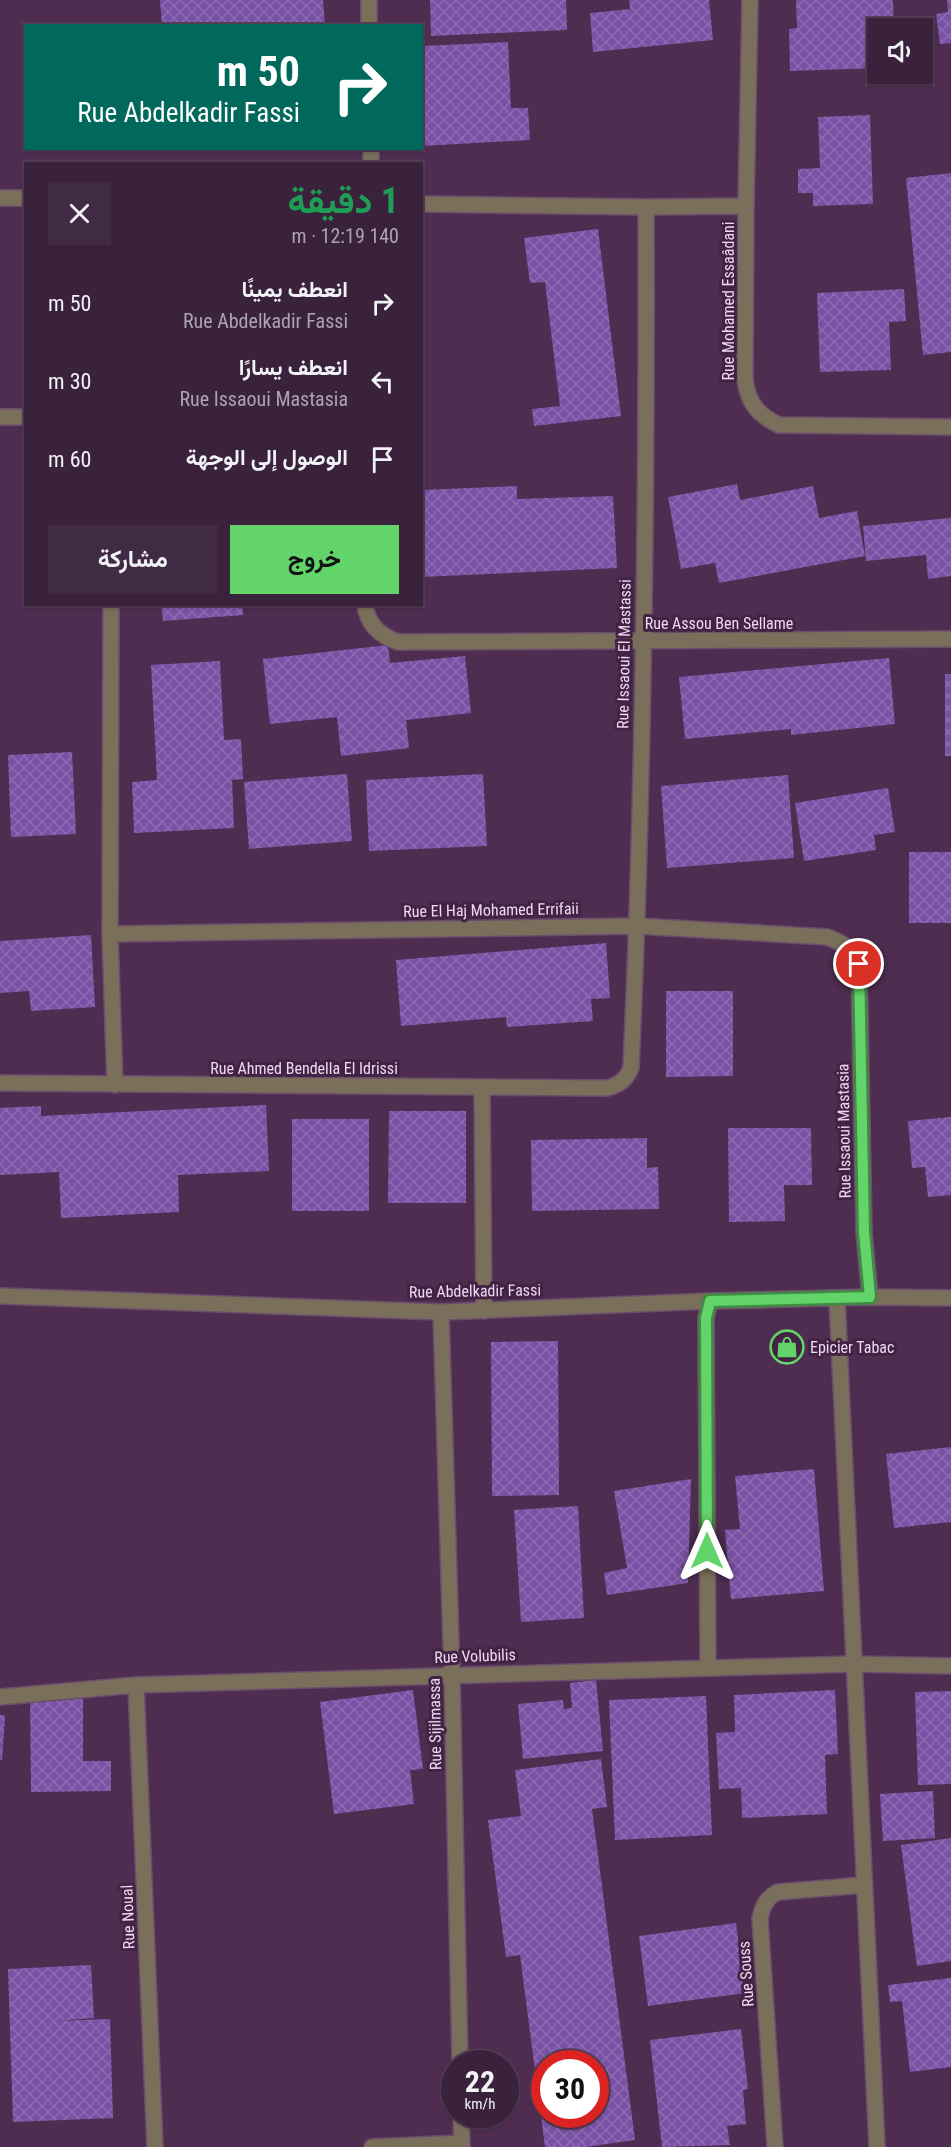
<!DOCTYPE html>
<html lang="ar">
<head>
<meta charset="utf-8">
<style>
  :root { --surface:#3a223c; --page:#412a43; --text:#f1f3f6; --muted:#aba4af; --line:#543f56; --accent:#63d469 }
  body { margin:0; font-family:"Roboto Condensed",Vazirmatn,sans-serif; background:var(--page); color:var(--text); direction:rtl; height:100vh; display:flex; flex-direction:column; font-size:22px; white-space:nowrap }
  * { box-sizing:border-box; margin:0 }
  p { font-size:20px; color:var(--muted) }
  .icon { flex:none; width:33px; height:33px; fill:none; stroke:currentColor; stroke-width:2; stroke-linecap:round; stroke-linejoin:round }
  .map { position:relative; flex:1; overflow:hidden; direction:ltr }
  .sheet { position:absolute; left:24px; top:162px; width:399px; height:444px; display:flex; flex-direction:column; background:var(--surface); border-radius:0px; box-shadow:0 2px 4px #0004,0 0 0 2px var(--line); direction:rtl }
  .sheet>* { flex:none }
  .top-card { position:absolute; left:24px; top:24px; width:399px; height:126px; border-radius:0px; box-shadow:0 2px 4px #0004,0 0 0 2px var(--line); direction:rtl; background:#00695c; color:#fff; overflow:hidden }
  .buttons { position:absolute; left:867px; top:18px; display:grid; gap:12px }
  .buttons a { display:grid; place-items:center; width:66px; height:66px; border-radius:0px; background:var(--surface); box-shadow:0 2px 4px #0004,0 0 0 2px var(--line); font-size:30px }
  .speed { position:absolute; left:441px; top:2050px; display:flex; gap:12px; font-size:30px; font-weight:700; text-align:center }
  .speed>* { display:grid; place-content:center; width:78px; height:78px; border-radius:50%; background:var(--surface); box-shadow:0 2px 4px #0004,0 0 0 2px var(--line); line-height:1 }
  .speed small { font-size:15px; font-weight:400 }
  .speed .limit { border:9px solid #d22; background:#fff; color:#111 }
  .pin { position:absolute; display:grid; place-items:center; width:51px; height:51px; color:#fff; margin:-26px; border:3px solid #fff; border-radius:50%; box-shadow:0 2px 6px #0007 }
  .me { position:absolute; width:66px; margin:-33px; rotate:0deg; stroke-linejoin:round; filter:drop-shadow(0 0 4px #0008) }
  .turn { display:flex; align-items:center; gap:21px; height:126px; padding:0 24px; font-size:27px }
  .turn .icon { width:78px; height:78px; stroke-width:2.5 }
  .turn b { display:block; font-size:42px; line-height:51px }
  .round { display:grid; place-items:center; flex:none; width:63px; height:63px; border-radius:0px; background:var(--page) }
  .head { display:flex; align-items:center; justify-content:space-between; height:102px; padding:0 24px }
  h1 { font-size:36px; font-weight:700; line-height:45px; color:#1e9e55 }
  .cta { display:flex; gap:12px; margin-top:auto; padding:12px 24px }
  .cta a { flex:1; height:69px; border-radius:0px; background:var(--accent); color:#111; font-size:24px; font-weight:700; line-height:69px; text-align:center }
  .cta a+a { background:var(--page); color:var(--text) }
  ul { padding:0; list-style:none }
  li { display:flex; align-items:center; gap:18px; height:78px; padding:0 24px }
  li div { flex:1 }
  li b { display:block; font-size:22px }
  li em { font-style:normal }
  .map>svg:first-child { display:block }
</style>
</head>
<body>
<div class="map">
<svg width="951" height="2147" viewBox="0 0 951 2147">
  <defs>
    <pattern id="building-cross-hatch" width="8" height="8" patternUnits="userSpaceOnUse" patternTransform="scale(1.5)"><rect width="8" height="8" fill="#7a52a5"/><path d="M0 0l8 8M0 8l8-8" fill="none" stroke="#8d6ab2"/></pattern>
  </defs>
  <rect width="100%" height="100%" fill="#4e2d50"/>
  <path fill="url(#building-cross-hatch)" fill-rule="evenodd" d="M 160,0 L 323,0 L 325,26 L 162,26 Z
    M 430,0 L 566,0 L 567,30 L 431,36 Z
    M 629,0 L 709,0 L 713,40 L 593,52 L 590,13 L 630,9 Z
    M 796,0 L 893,0 L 894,28 L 878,28 L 878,68 L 790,71 L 789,29 L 797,28 Z
    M 947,0 L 951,0 L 951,43 L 940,44 L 936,14 L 948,12 Z
    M 508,42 L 511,108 L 528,108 L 530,140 L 422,146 L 422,46 Z
    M 870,115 L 873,204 L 813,206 L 813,193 L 798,193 L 798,169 L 820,168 L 818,117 Z
    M 951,173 L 951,352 L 923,355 L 906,178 Z
    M 598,229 L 621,416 L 534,426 L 532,409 L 560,406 L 545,282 L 530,283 L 524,238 Z
    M 904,289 L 906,321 L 889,322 L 891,370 L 820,372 L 817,293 Z
    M 737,484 L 740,500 L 813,486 L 819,518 L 857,511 L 865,556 L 719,583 L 715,563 L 681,569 L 668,497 Z
    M 517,486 L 517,499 L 613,496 L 617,568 L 422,577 L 422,490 Z
    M 951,518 L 951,576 L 928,579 L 926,555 L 866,561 L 863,526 Z
    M 161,604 L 242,604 L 243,615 L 163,621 Z
    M 388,645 L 390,663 L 465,656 L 471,713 L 406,720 L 409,748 L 341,756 L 337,717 L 270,724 L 263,659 Z
    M 889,658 L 895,724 L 791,735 L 791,729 L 685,739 L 679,677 Z
    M 220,661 L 224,740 L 241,739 L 243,779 L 232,780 L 234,828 L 134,833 L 132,782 L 157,780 L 151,665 Z
    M 945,674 L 951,674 L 951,756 L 945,756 Z
    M 72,752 L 76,834 L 11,837 L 8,755 Z
    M 347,774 L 352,841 L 249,849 L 244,782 Z
    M 483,774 L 487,846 L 369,851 L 366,780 Z
    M 788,775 L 794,858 L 667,868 L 661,786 Z
    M 888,788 L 895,832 L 874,835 L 876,850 L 804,861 L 795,803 Z
    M 909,852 L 951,852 L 951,923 L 909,923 Z
    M 91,935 L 95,1007 L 31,1011 L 29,991 L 0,993 L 0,941 Z
    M 606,943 L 610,998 L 591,999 L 593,1021 L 507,1027 L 506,1017 L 401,1026 L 396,960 Z
    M 666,991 L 733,991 L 733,1076 L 666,1077 Z
    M 266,1105 L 269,1171 L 178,1175 L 179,1212 L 61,1218 L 59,1172 L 0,1175 L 0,1108 L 41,1106 L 41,1116 Z
    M 389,1111 L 466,1111 L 466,1203 L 388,1203 Z
    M 951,1117 L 951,1195 L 928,1197 L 925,1167 L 912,1168 L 908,1121 Z
    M 292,1119 L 369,1119 L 369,1211 L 292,1211 Z
    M 728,1128 L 811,1128 L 812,1185 L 784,1185 L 785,1221 L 729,1222 Z
    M 647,1138 L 647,1168 L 658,1167 L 659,1209 L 532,1211 L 531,1140 Z
    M 558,1341 L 559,1495 L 492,1496 L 491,1342 Z
    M 951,1447 L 951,1522 L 894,1528 L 886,1454 Z
    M 814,1469 L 824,1591 L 731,1599 L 725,1530 L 740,1529 L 735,1476 Z
    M 691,1479 L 688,1583 L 607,1595 L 604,1573 L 627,1568 L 614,1491 Z
    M 578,1506 L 584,1618 L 521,1622 L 514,1510 Z
    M 596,1680 L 603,1751 L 523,1759 L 518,1704 L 563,1700 L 564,1709 L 572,1708 L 570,1683 Z
    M 413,1690 L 423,1769 L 410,1770 L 414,1804 L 334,1814 L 320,1702 Z
    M 835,1690 L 838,1754 L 825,1755 L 827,1814 L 742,1818 L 741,1788 L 719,1789 L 716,1733 L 735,1732 L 734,1695 Z
    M 951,1691 L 951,1784 L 918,1785 L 915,1692 Z
    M 706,1696 L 712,1835 L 615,1840 L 609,1700 Z
    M 83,1699 L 83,1761 L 111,1761 L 111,1791 L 31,1792 L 30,1700 Z
    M 0,1715 L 5,1715 L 2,1760 L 0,1760 Z
    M 601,1759 L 607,1807 L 592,1809 L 635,2140 L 585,2147 L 545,2147 L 520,1955 L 506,1957 L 488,1820 L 521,1816 L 515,1770 ZM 544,2064 L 596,2064 L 596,2115 L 544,2115 Z
    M 933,1791 L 935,1838 L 883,1841 L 880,1794 Z
    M 951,1838 L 951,1961 L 917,1966 L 901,1845 Z
    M 736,1923 L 745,1993 L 648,2006 L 639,1936 Z
    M 91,1965 L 94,2018 L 54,2021 L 110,2019 L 113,2118 L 13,2122 L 8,1969 Z
    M 951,1978 L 951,2067 L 910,2072 L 902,2001 L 890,2002 L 888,1985 Z
    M 741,2029 L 748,2089 L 743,2090 L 746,2124 L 727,2126 L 730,2145 L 662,2147 L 650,2040 Z"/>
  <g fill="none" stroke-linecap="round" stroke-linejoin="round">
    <defs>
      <path id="minor" d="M 369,0 L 369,26
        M 371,148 L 371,164
        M 0,198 L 26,198
        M 422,204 L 646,207 L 746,206 L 750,0
        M 746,206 L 745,380 C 748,403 758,415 779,425 L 951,427
        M 0,417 L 26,417
        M 111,604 L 110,934 L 115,1085
        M 365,604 C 367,624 380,636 398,642 L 951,639
        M 110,934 L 637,926 L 827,937 C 843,943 852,948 859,964 L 864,1232 L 870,1297
        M 0,1083 L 607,1088 C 619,1085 626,1080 631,1068 C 644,782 647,494 646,207
        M 482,1087 L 484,1311
        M 0,1296 L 441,1312 L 710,1301 L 870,1297 L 951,1298
        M 837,1299 L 877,2147
        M 441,1312 L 452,1675 L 460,2064
        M 708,1668 L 706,1318 L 710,1301
        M 136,1685 L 155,2147
        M 0,1697 L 136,1685 L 853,1664 L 951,1666
        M 461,2115 L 462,2147
        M 372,2147 L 462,2143
        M 775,2147 L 760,1918 C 763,1906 766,1898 778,1892 L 863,1885"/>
    </defs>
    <use href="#minor" stroke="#6b4c6d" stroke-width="18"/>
    <use href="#minor" stroke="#796f5b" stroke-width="15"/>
  </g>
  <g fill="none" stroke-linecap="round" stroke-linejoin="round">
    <defs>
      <path id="route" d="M 707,1551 L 706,1318 L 710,1301 L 870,1297 L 864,1232 L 859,964"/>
    </defs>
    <use href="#route" stroke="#408a44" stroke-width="15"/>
    <use href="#route" stroke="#63d469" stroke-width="10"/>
  </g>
  <defs>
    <symbol id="shop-ring" viewBox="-11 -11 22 22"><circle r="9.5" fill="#432345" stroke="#63d469" stroke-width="1.5"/><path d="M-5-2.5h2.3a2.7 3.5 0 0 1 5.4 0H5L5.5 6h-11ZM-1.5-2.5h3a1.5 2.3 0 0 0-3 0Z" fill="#63d469"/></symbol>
  </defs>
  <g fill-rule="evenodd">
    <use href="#shop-ring" x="768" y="1328" width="38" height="38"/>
  </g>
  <g text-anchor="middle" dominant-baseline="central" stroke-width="6" stroke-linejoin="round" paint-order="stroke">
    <g font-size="16" fill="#eed9ef" stroke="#432345">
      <text transform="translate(728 301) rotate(-90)">Rue Mohamed Essaâdani</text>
      <text x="719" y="623">Rue Assou Ben Sellame</text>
      <text transform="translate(624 654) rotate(-89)">Rue Issaoui El Mastassi</text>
      <text transform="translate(491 910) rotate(-1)">Rue El Haj Mohamed Errifaii</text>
      <text x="304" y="1068">Rue Ahmed Bendella El Idrissi</text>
      <text transform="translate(844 1131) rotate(-91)">Rue Issaoui Mastasia</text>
      <text transform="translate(475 1291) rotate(-1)">Rue Abdelkadir Fassi</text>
      <text transform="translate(475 1656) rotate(-2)">Rue Volubilis</text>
      <text transform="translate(435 1724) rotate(-91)">Rue Sijilmassa</text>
      <text transform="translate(128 1917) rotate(-92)">Rue Noual</text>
      <text transform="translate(746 1974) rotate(-94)">Rue Souss</text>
    </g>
    <g font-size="16" fill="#eed9ef" stroke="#432345" text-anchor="start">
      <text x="810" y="1347">Epicier Tabac</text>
    </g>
  </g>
</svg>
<div class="buttons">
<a><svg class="icon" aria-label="sound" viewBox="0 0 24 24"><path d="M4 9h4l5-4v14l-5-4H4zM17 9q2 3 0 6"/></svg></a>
</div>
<div class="speed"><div>22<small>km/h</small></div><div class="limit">30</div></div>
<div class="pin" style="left:859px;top:964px;background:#d93025"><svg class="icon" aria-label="arrive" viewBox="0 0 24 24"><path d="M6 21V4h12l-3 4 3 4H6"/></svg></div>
<svg class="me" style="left:707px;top:1551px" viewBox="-20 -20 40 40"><path d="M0-17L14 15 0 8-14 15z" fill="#63d469" stroke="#fff" stroke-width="4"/></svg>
<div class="top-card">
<div class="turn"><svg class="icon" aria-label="right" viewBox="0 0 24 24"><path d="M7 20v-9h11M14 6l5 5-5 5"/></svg><div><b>50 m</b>Rue Abdelkadir Fassi</div></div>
</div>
<section class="sheet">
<div class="head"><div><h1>1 دقيقة</h1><p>140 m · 12:19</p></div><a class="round"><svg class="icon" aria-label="close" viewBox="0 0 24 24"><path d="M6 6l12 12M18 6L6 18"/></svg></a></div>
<ul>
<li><svg class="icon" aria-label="right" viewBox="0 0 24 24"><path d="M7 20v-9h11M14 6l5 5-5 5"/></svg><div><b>انعطف يمينًا</b><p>Rue Abdelkadir Fassi</p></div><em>50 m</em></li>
<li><svg class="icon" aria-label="left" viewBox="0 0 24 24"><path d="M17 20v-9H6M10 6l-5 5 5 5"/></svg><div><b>انعطف يسارًا</b><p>Rue Issaoui Mastasia</p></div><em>30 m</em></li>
<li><svg class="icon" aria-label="arrive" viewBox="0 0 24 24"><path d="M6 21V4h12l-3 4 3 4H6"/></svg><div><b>الوصول إلى الوجهة</b></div><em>60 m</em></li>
</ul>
<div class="cta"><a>خروج</a><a>مشاركة</a></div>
</section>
</div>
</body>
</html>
